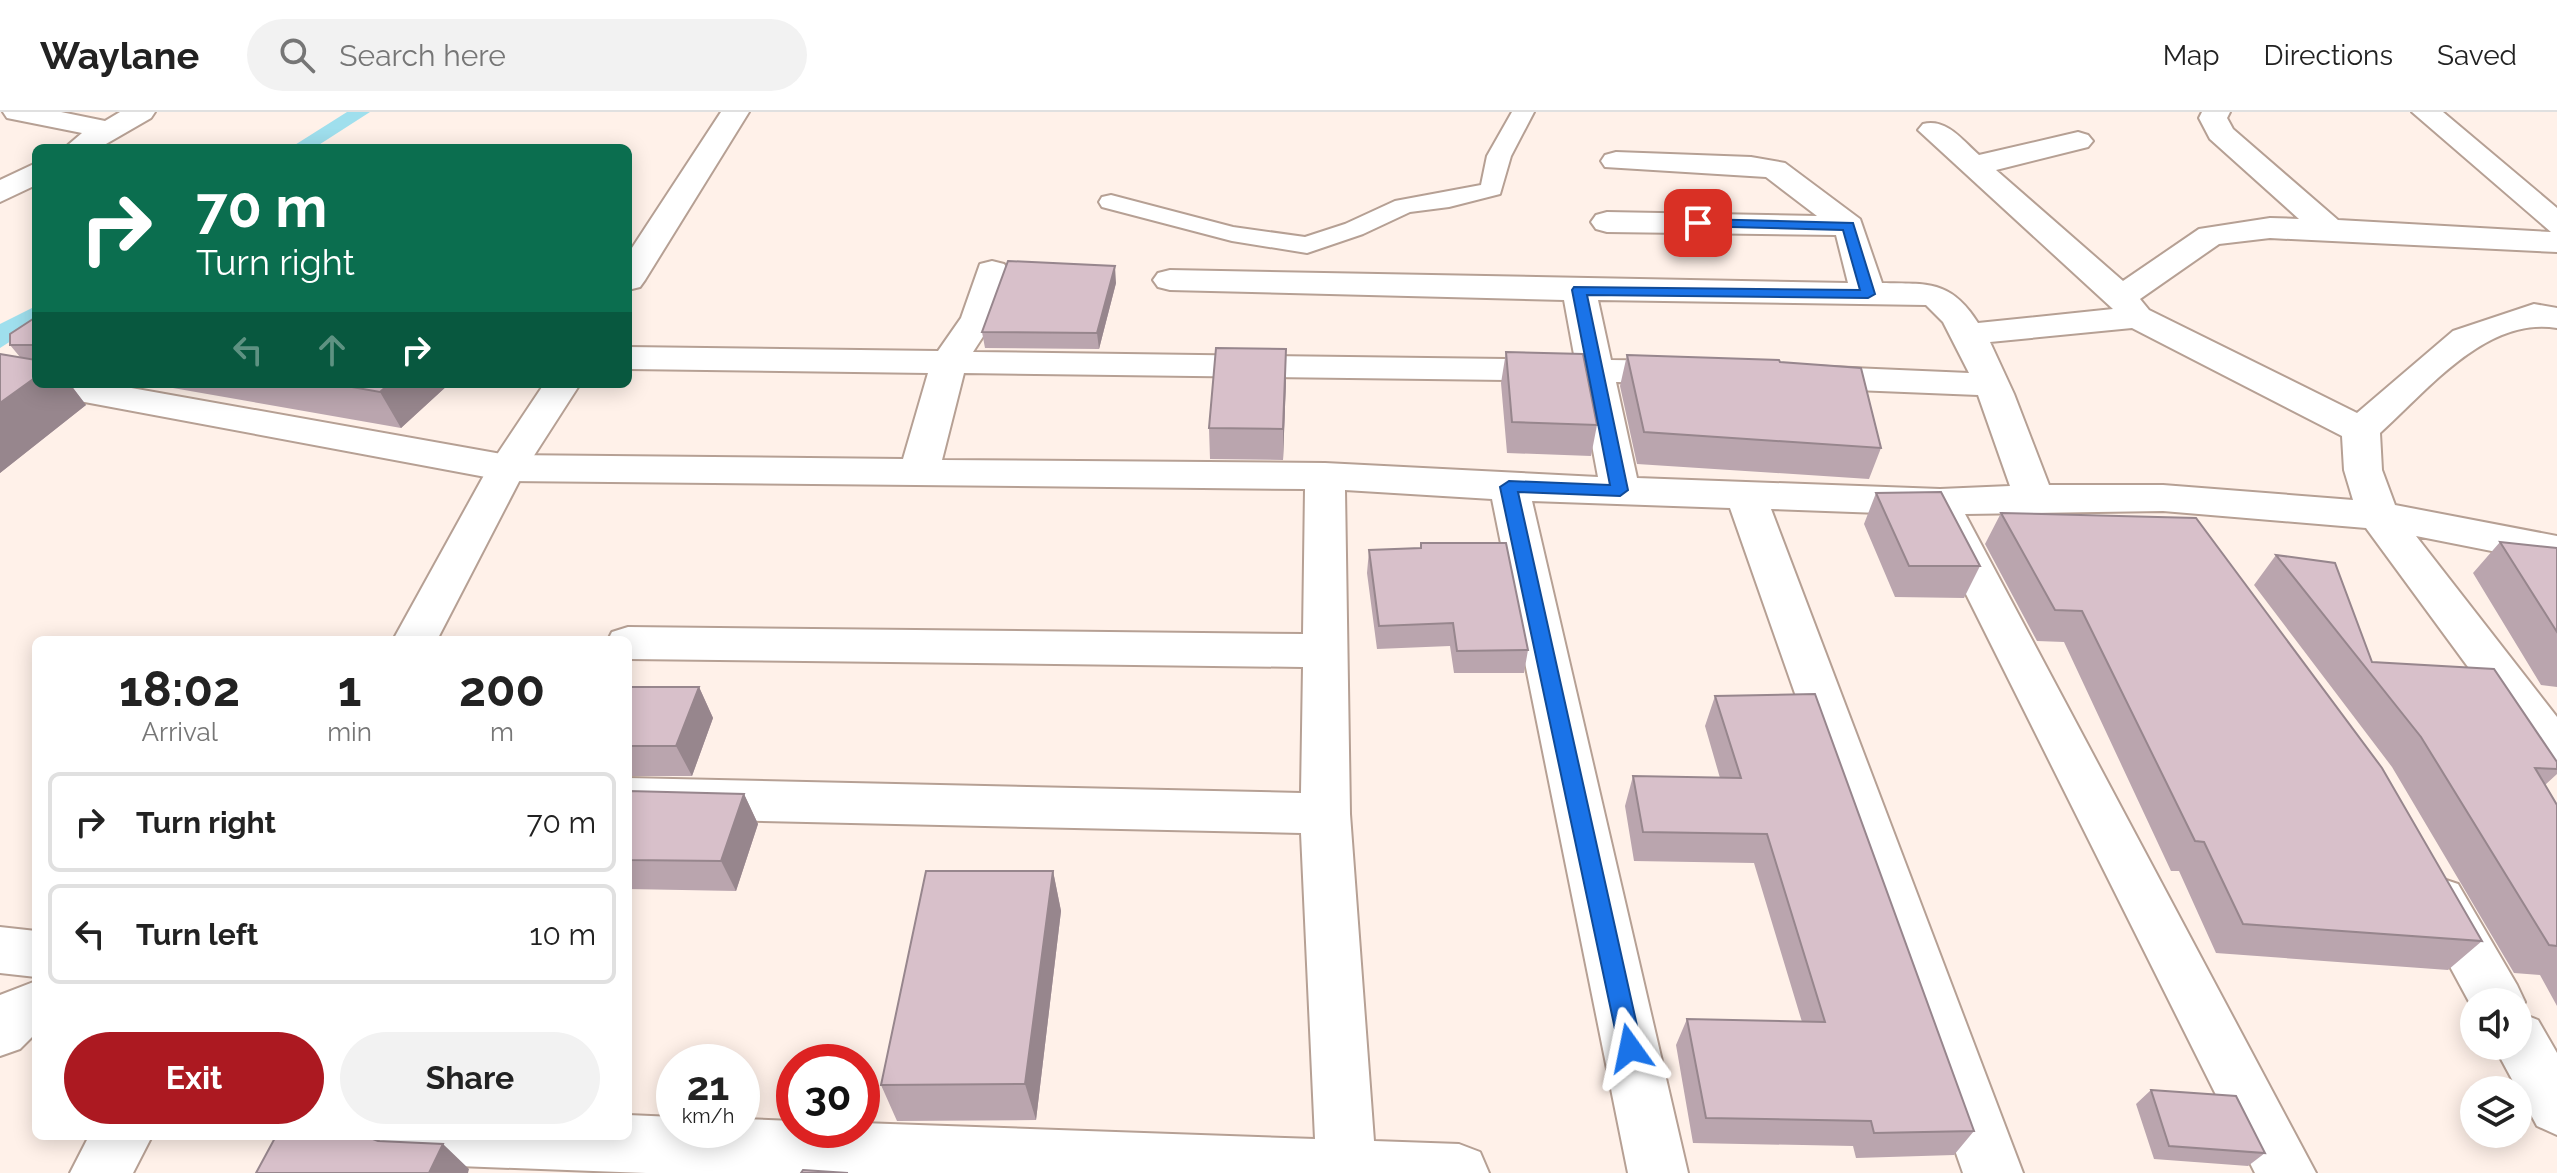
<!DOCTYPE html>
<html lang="en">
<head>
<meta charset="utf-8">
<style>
  :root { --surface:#fff; --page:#f2f2f2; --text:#222; --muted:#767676; --line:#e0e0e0; --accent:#ac1921 }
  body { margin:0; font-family:Raleway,sans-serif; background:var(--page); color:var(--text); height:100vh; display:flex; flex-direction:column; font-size:30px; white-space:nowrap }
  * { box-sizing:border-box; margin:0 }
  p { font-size:26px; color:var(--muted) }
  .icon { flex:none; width:44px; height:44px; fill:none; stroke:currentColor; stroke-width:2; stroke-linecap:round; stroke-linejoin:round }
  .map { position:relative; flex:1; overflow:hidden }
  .side { position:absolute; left:32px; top:524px; width:600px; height:504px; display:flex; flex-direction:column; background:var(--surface); border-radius:12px; box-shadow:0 4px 20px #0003 }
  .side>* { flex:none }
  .hud { position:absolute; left:32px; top:32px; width:600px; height:244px; border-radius:12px; box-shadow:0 4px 20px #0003; background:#0b6e4f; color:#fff; overflow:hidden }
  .buttons { position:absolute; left:2460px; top:876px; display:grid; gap:16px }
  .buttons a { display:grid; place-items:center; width:72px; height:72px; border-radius:50%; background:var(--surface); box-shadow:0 4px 20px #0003; font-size:40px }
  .speed { position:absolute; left:656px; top:932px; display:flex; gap:16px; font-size:40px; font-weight:700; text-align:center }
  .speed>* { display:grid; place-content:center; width:104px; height:104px; border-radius:50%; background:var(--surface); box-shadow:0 4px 20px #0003; line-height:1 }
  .speed small { font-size:20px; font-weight:400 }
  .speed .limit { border:12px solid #d22; background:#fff; color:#111 }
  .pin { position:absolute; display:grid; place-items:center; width:68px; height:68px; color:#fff; margin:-34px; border-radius:16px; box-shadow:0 4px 12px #0006 }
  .me { position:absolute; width:88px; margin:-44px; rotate:348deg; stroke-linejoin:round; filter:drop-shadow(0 0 6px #0008) }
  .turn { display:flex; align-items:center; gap:28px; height:168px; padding:0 32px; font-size:36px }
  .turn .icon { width:104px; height:104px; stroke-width:2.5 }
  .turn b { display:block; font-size:56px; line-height:68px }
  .lanes { display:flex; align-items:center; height:76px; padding:0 32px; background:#0003; justify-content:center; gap:40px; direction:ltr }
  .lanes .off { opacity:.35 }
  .eta { display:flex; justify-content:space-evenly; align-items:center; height:136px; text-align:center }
  .eta b { font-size:48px; font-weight:700; line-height:56px }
  .cta { display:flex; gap:16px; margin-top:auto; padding:16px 32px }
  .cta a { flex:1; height:92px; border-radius:48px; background:var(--accent); color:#fff; font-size:32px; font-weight:700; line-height:92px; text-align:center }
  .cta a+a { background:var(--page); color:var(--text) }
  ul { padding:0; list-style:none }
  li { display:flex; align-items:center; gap:24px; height:100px; margin:0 16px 12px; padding:0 16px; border:4px solid var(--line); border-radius:12px }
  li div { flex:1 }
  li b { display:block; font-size:30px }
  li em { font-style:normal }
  header { display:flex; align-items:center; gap:48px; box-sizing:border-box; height:112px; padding:0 40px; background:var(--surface); border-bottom:2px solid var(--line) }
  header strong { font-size:38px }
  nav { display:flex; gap:44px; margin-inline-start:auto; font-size:28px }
  .search { width:560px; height:72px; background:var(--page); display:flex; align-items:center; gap:20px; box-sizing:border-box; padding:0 28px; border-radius:44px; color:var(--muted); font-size:30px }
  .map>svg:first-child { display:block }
</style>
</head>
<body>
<header>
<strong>Waylane</strong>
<div class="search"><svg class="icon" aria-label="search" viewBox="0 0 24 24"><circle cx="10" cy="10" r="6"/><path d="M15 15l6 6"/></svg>Search here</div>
<nav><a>Map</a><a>Directions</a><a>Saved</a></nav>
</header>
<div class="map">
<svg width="2557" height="1061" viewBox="0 0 2557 1061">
  <rect width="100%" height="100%" fill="#fff1e9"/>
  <path fill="#9fdfed" d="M 347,0 L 370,0 L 314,36 L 290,36 Z
    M 36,194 L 36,213 L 0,236 L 0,212 Z"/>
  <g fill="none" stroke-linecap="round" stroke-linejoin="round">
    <defs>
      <path id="service" d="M 1512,0 L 1534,0 L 1511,44 L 1500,82 L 1449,95 L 1410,100 L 1363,122 L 1307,141 L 1232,129 L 1102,95 L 1099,90 L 1102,85 L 1111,83 L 1233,115 L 1305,125 L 1345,112 L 1395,89 L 1481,73 L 1487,44 Z"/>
      <path id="minor" d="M 3,0 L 61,0 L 105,9 L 120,0 L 155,0 L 151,6 L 99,36 L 70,36 L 68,33 L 82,21 L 7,6 Z
        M 2202,0 L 2230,0 L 2227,6 L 2233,17 L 2338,108 L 2551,120 L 2412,0 L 2443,0 L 2557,96 L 2557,140 L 2270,126 L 2219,132 L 2140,187 L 2149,198 L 2357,301 L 2453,219 L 2534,192 L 2557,196 L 2557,216 C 2486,204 2428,278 2380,321 L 2382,358 L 2395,393 L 2557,424 L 2557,452 L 2416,424 L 2557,605 L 2557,659 L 2540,653 L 2366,416 L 2163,399 L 1965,402 L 2316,1061 L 2255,1061 L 1930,410 L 1934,403 L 1771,397 L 2023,1061 L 1963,1061 L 1730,396 L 1532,389 L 1688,1061 L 1628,1061 L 1492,387 L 1345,378 L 1350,702 L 1374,1029 L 1459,1032 L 1480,1040 L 1489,1061 L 646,1061 L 407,1052 L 386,1044 L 378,1024 L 628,1024 L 628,1003 L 674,1005 L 674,1018 L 742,1018 L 742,1007 L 794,1009 L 794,1018 L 862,1018 L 862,1011 L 1315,1027 L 1301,721 L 628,706 L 628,666 L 1301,681 L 1303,555 L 628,547 L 628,528 L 608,528 L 612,520 L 628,515 L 1303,522 L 1305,377 L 507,369 L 493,365 L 488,356 L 493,347 L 507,343 L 903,347 L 928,261 L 628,257 L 628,235 L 938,239 L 961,206 L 980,152 L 992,149 L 1004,152 L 1009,159 L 995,206 L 973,240 L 1575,248 L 1564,188 L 1170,178 L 1158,175 L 1153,168 L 1158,161 L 1170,158 L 1848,171 L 1836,123 L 1607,120 L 1596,117 L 1591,110 L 1596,103 L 1607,100 L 1817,104 L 1766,65 L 1605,55 L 1601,49 L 1605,43 L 1616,40 L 1751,45 L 1785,51 L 1860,107 L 1882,171 C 1928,172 1951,168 1978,211 L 2113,197 L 1918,18 L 1923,12 C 1947,6 1963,29 1979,43 L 2078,20 L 2088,23 L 2093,29 L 2088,35 L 1996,58 L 2123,169 L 2199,117 L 2270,106 L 2299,107 L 2210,27 L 2199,6 ZM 1598,188 L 1926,193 L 1943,210 L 1969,261 L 1806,254 L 1793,257 L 1788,265 L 1793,273 L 1806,276 L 1978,283 L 2010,374 L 1940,377 L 1637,366 L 1616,270 L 1681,271 L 1694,268 L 1699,260 L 1694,252 L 1681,249 L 1611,248 ZM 2132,216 L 2342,324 L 2344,358 L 2353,388 L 2163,373 L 2049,373 L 2014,282 L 1990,230 ZM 964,261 L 1580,269 L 1598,365 L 1325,351 L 942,348 Z
        M 36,51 L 36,73 L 0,90 L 0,68 Z
        M 2440,766 L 2458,772 L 2517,873 L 2525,890 L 2520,901 L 2538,908 L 2557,941 L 2557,1023 L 2537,1014 L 2494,934 L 2518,934 L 2518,890 L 2474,890 L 2474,899 L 2414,788 L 2422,772 Z
        M 0,815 L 36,819 L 36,865 L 0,861 Z
        M 36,869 L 36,921 L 20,937 L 0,944 L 0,883 Z"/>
      <path id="tertiary" d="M 34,264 L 36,272 L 109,272 L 507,343 L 521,347 L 526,356 L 521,365 L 507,369 L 47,283 L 34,280 L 29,272 Z"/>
      <path id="secondary" d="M 721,0 L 749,0 L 645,168 L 640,175 L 628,178 L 628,142 Z
        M 544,272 L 580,272 L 526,356 L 437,528 L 393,528 L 488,356 Z
        M 89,1024 L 152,1024 L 133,1061 L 70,1061 Z"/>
    </defs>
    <use href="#service" stroke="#b6a094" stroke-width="4"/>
    <use href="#minor" stroke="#b6a094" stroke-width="4"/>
    <use href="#tertiary" stroke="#b6a094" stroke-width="4"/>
    <use href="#secondary" stroke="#b6a094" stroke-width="4"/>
    <use href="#service" fill="#fff" fill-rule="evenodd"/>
    <use href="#minor" fill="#fff" fill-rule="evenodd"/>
    <use href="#tertiary" fill="#fff" fill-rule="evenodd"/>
    <use href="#secondary" fill="#fff" fill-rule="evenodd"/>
  </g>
  <path fill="#baa5ae" d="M 1116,171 L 1099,237 L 985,236 L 982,220 Z
    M 36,205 L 36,272 L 70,272 L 86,293 L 0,361 L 0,242 L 20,245 L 10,233 L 10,222 Z
    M 1506,240 L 1597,313 L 1591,344 L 1507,341 L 1501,271 Z
    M 1627,243 L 1780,250 L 1881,336 L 1869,367 L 1637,352 L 1620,274 Z
    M 1286,268 L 1283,348 L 1210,347 L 1209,316 Z
    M 150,272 L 449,272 L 401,316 Z
    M 1876,381 L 1980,454 L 1964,486 L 1895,485 L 1864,412 Z
    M 2001,401 L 2482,829 L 2448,858 L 2216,841 L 2179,759 L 2171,759 L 2064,530 L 2037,529 L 1985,432 Z
    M 2500,430 L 2557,436 L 2557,575 L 2541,573 L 2473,461 Z
    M 1421,431 L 1528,538 L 1524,561 L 1454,561 L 1450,534 L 1377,537 L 1367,461 L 1369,438 L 1420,436 Z
    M 2276,443 L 2372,550 L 2557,650 L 2557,662 L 2545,673 L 2557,693 L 2557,894 L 2540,863 L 2514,861 L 2392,655 L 2254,473 Z
    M 628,575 L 699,575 L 713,606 L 692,664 L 628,664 Z
    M 1715,584 L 1974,1019 L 1954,1043 L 1856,1046 L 1853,1034 L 1693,1031 L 1676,933 L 1687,907 L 1802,910 L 1754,751 L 1634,749 L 1625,694 L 1633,664 L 1720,666 L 1705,614 Z
    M 628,679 L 744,682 L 758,712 L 736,779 L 628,777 Z
    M 1053,759 L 1061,799 L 1036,1008 L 897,1009 L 881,973 Z
    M 2151,978 L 2265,1041 L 2248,1054 L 2154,1047 L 2136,992 Z"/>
  <path fill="#97868d" d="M 1115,154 L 1116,171 L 1099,237 L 1097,221 Z
    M 1286,237 L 1286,268 L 1283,348 L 1283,317 Z
    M 36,265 L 36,272 L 70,272 L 86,293 L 0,361 L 0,291 Z
    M 389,272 L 449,272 L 401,316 L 380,280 Z
    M 699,575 L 713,606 L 692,664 L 676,634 Z
    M 744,682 L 758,712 L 736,779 L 721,749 Z
    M 1053,759 L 1061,799 L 1036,1008 L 1025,972 Z
    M 359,1024 L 376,1024 L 383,1045 Z
    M 443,1032 L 469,1057 L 468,1061 L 429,1061 Z"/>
  <path fill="#d8c0ca" stroke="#97868d" stroke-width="2" d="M 1008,149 L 1115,154 L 1097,221 L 982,220 Z
    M 36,205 L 36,233 L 10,233 L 10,222 Z
    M 1216,236 L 1286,237 L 1283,317 L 1209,316 Z
    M 1506,240 L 1583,242 L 1597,313 L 1512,310 Z
    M 0,242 L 36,248 L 36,265 L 0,291 Z
    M 1627,243 L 1779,248 L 1780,250 L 1861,256 L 1881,336 L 1644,320 Z
    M 335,272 L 389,272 L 380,280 Z
    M 1941,380 L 1980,454 L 1909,454 L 1876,381 Z
    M 2001,401 L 2196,406 L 2382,656 L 2482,829 L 2243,812 L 2204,730 L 2195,729 L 2082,499 L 2055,498 Z
    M 2500,430 L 2557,436 L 2557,520 Z
    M 1421,431 L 1506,431 L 1528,538 L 1457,539 L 1453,511 L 1379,514 L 1369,438 L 1421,436 Z
    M 2276,443 L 2335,451 L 2372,550 L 2494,557 L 2557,650 L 2557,657 L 2535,656 L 2557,693 L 2557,834 L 2549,833 L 2421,625 Z
    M 628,575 L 699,575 L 676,634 L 628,634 Z
    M 1815,582 L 1974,1019 L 1874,1021 L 1871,1009 L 1706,1006 L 1687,907 L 1825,910 L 1767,722 L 1643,720 L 1633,664 L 1741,666 L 1715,584 Z
    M 628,679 L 744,682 L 721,749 L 628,748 Z
    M 926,759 L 1053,759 L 1025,972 L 881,973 Z
    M 2151,978 L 2236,984 L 2265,1041 L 2169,1034 Z
    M 276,1024 L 365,1024 L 378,1029 L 443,1032 L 429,1061 L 256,1061 Z
    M 803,1058 L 848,1061 L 801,1061 Z"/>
  <path fill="#1a73e8" stroke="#114b97" stroke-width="2" d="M 1698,107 L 1853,111 L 1875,182 L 1868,186 L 1587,183 L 1628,378 L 1620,384 L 1518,380 L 1642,936 L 1639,944 L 1630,947 L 1622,944 L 1619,936 L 1500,375 L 1509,369 L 1610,373 L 1572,178 L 1574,175 L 1860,178 L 1843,118 L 1693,114 L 1693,109 Z"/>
</svg>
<div class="buttons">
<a><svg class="icon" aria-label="sound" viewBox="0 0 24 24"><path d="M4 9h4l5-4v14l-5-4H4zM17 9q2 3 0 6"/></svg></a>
<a><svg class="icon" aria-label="layers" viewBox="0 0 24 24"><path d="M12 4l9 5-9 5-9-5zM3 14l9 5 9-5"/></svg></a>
</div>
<div class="speed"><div>21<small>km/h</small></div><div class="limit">30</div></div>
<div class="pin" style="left:1698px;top:111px;background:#d93025"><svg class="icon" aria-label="arrive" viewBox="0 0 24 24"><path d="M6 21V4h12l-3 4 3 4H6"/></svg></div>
<svg class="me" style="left:1630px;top:936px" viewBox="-20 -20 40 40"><path d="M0-17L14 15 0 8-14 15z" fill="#1a73e8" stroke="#fff" stroke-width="4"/></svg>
<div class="hud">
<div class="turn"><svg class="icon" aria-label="right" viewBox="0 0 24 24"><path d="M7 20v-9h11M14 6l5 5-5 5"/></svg><div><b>70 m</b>Turn right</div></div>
<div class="lanes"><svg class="icon off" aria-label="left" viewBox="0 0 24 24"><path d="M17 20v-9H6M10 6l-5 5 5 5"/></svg><svg class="icon off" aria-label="ahead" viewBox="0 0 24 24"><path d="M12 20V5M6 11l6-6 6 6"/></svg><svg class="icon" aria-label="right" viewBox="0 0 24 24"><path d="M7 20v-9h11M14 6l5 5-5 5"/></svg></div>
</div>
<section class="side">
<div class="eta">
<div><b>18:02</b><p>Arrival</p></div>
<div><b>1</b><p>min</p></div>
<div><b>200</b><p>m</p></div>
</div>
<ul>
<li><svg class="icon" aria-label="right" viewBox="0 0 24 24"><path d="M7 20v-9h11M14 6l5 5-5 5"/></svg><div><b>Turn right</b></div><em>70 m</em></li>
<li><svg class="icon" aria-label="left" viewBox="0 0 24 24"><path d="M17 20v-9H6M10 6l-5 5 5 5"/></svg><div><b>Turn left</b></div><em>10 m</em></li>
</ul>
<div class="cta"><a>Exit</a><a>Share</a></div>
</section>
</div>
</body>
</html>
